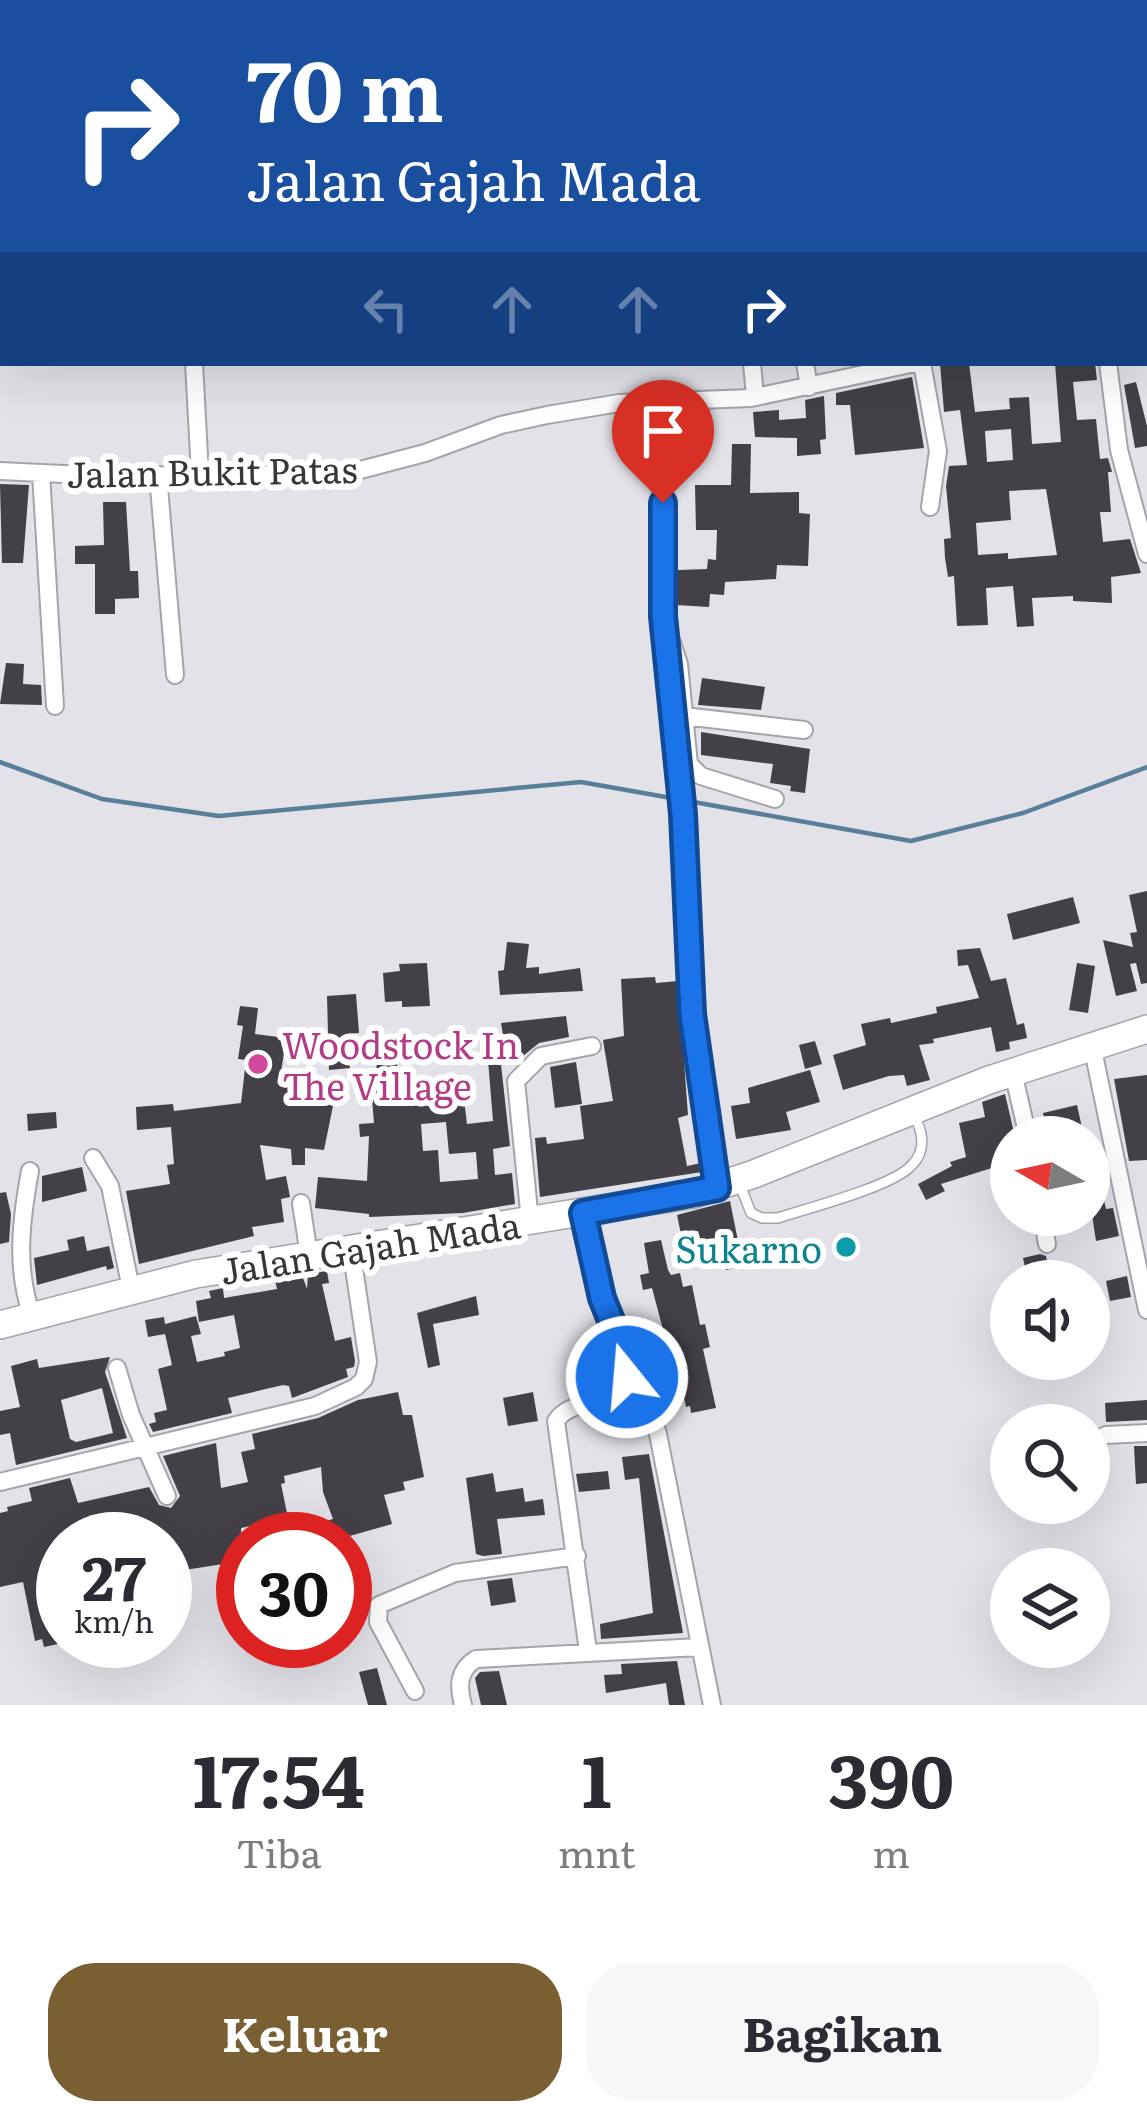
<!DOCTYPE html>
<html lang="id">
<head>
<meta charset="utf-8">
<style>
  :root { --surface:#fff; --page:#f7f7f7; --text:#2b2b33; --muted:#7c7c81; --accent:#795f31 }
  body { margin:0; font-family:Literata,serif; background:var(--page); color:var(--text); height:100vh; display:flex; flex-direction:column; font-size:45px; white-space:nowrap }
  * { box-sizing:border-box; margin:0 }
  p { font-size:39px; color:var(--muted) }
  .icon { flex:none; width:66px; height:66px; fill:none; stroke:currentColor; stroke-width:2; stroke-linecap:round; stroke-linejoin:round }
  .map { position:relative; height:1705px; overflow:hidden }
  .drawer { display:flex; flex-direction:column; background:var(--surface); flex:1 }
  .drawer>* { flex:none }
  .top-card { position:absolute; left:0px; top:0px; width:1149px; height:366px; box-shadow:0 12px 48px #0002; background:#1a4fa0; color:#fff; overflow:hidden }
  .needle { width:78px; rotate:279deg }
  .fabs { position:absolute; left:990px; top:1116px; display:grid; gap:24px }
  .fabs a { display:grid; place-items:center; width:120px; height:120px; border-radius:50%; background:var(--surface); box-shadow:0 12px 48px #0002; font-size:60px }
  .speed { position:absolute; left:36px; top:1512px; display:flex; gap:24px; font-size:60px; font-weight:700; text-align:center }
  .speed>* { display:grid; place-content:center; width:156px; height:156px; border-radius:50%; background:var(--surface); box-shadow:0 12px 48px #0002; line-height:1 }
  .speed small { font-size:30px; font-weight:400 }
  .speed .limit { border:18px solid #d22; background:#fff; color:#111 }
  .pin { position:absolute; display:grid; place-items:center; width:102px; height:102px; color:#fff; margin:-123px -51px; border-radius:50% 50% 50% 0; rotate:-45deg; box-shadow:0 0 12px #0007 }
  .pin .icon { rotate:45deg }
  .me { position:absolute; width:132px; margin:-66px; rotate:343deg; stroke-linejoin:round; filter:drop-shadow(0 0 9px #0008) }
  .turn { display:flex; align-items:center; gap:42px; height:252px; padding:0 48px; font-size:54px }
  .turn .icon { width:156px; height:156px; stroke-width:2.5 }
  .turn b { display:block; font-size:84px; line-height:102px }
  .lanes { display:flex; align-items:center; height:114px; padding:0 48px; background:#0003; justify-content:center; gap:60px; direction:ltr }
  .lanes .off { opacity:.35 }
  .eta { display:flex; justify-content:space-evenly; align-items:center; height:204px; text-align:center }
  .eta b { font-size:72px; font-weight:700; line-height:84px }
  .primary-button { display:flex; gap:24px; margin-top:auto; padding:24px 48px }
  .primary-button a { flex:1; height:138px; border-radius:48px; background:var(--accent); color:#fff; font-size:48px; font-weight:700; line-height:138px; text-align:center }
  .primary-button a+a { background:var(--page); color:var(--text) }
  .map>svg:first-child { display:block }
</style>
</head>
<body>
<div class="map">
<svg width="1147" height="1705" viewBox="0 0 1147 1705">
  <rect width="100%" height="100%" fill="#e3e2e9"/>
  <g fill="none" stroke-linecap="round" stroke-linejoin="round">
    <path stroke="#587e99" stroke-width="4.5" d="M 0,762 L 102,799 L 219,816 L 581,782 L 677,799
      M 688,801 L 911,841 L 1023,813 L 1147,767"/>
    <path stroke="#669dc2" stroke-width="30" d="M 469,3 L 470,0
      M 0,67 L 3,66"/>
  </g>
  <path fill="#434147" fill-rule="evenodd" d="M 940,363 L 969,363 L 975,412 L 1010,409 L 1009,398 L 1029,397 L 1032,444 L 1061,442 L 1055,363 L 1095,363 L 1097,380 L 1073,382 L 1077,420 L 1096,419 L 1100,459 L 1108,458 L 1112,472 L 1108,472 L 1111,512 L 1100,512 L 1103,542 L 1130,539 L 1141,573 L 1111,577 L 1112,603 L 1073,601 L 1073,596 L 1032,598 L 1034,626 L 1017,627 L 1013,586 L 986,588 L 988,625 L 957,626 L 954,576 L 948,577 L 945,558 L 944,539 L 951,538 L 946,486 L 949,466 L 967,465 L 960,410 L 944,412 ZM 1011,429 L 1013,460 L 987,462 L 985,431 ZM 1046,489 L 1057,555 L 1008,559 L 1008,553 L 978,555 L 976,523 L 1011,520 L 1009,491 Z
    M 912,377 L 924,448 L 855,455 L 850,405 L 836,405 L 836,393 Z
    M 1136,382 L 1147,426 L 1147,446 L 1135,448 L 1124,385 Z
    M 824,396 L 826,439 L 820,440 L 821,454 L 797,456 L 797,438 L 755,437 L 753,412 L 779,410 L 779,420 L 806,418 L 805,400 Z
    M 732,444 L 751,444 L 750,493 L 799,492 L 799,513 L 810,514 L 808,566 L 777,565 L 776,579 L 725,582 L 724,595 L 710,594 L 709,607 L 676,605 L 678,570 L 707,569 L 708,559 L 716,560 L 717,530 L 696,530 L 695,485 L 731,485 Z
    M 0,484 L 29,485 L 23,563 L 2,563 Z
    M 103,502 L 126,502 L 130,571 L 138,571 L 139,598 L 115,599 L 115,614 L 95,614 L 95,564 L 75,564 L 75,546 L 104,545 Z
    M 6,663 L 24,664 L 23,684 L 41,685 L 42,705 L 0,704 Z
    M 702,678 L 765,687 L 761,710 L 698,705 Z
    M 701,732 L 810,749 L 805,793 L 790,791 L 791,786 L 770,783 L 773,764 L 701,755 Z
    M 1147,891 L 1147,983 L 1141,984 L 1136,963 L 1130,964 L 1137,991 L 1116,996 L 1103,940 L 1133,947 L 1130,933 L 1137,932 L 1129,895 Z
    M 1073,897 L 1080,923 L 1013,940 L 1007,914 Z
    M 507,942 L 529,944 L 526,968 L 539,967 L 539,974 L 580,968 L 583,991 L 500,995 L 498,971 L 504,970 Z
    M 980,948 L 991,981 L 1006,978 L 1017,1025 L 1024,1023 L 1027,1038 L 1009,1042 L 1010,1049 L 996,1052 L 991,1027 L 933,1039 L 934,1043 L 919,1045 L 930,1080 L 907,1086 L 904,1075 L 889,1076 L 843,1090 L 833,1055 L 866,1045 L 861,1024 L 890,1018 L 891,1023 L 937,1013 L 936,1007 L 979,998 L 968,965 L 958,966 L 957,950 Z
    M 427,963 L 430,1006 L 402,1007 L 402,1001 L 385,1002 L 383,973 L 400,971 L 399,964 Z
    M 1077,963 L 1095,966 L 1088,1013 L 1069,1010 Z
    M 655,977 L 656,983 L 678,981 L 688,1115 L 678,1118 L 687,1166 L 701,1163 L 702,1172 L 540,1197 L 535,1138 L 546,1137 L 547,1144 L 584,1139 L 580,1106 L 613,1101 L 603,1040 L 624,1036 L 621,979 Z
    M 356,994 L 359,1033 L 347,1034 L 350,1068 L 329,1070 L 327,996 Z
    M 240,1006 L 258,1008 L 255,1034 L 286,1038 L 281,1073 L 307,1076 L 304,1098 L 334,1101 L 324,1150 L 305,1148 L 305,1165 L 292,1165 L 291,1149 L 260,1145 L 266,1180 L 286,1176 L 290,1197 L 281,1199 L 284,1222 L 252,1227 L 254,1236 L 139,1264 L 126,1191 L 170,1184 L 167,1165 L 174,1164 L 171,1127 L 137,1130 L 136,1107 L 173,1104 L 174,1111 L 241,1103 L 246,1060 L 238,1059 L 243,1026 L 237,1025 Z
    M 566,1016 L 569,1037 L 539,1043 L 523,1056 L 507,1059 L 501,1023 Z
    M 815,1041 L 822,1064 L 805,1069 L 799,1045 Z
    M 395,1044 L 401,1104 L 464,1099 L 467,1124 L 493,1121 L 487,1048 L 499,1046 L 510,1146 L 493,1149 L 495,1175 L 512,1173 L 515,1204 L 463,1213 L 369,1217 L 369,1214 L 315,1208 L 318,1177 L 367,1181 L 369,1136 L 360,1137 L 359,1124 L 374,1123 L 371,1087 L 366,1087 L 365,1074 L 377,1073 L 375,1045 ZM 446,1122 L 449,1154 L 476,1152 L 478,1179 L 440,1182 L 438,1150 L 423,1151 L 421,1124 Z
    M 576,1062 L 582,1104 L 555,1108 L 550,1067 Z
    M 810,1070 L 820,1102 L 786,1112 L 791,1130 L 736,1139 L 731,1106 L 750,1103 L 748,1088 Z
    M 1147,1075 L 1147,1160 L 1129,1161 L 1114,1079 Z
    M 1005,1094 L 1015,1137 L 1011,1137 L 1011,1182 L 999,1184 L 995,1167 L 941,1184 L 945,1191 L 926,1200 L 918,1184 L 952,1166 L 950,1162 L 966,1157 L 959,1123 L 985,1117 L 982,1102 Z
    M 1077,1105 L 1084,1137 L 1048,1137 L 1043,1113 Z
    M 56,1112 L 57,1128 L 28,1131 L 27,1114 Z
    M 82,1167 L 87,1191 L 42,1202 L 42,1176 Z
    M 6,1192 L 11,1214 L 9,1242 L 0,1244 L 0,1193 Z
    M 1102,1192 L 1106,1209 L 1113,1208 L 1119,1236 L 1096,1241 L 1089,1195 Z
    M 730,1201 L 743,1266 L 726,1270 L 721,1243 L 702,1247 L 698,1231 L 681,1234 L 677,1215 Z
    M 84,1236 L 87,1251 L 109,1246 L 114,1268 L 107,1270 L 106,1266 L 37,1285 L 34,1258 L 69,1250 L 67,1240 Z
    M 661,1240 L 668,1270 L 671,1275 L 680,1273 L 683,1287 L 692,1285 L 700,1325 L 705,1324 L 710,1347 L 703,1349 L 716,1408 L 691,1413 L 690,1406 L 686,1407 L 675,1355 L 670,1356 L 652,1288 L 643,1290 L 640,1275 L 649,1273 L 644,1243 Z
    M 1040,1254 L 1046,1256 L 1049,1272 L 1027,1276 L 1023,1258 Z
    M 327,1271 L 329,1283 L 322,1284 L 335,1341 L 351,1337 L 355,1361 L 354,1367 L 346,1369 L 348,1377 L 292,1398 L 289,1386 L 283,1385 L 228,1398 L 232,1413 L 153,1432 L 149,1424 L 156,1422 L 154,1413 L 167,1410 L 158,1369 L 172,1365 L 165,1334 L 148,1337 L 145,1320 L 164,1317 L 165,1324 L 196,1316 L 201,1334 L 191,1336 L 197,1362 L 225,1356 L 224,1352 L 240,1348 L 234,1315 L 199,1322 L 196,1301 L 211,1298 L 209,1291 L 223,1288 L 224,1298 L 277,1289 L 275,1280 L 302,1275 L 307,1289 L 308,1274 Z
    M 1127,1276 L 1131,1297 L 1110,1301 L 1106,1281 Z
    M 476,1296 L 479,1315 L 433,1324 L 440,1365 L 428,1368 L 417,1313 Z
    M 110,1357 L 105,1372 L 127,1438 L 16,1465 L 10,1433 L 0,1435 L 0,1411 L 20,1407 L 11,1366 L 37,1359 L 39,1368 ZM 102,1388 L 113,1433 L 76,1442 L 70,1439 L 61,1400 Z
    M 398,1392 L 403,1415 L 412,1415 L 424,1477 L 403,1482 L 405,1490 L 384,1495 L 392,1524 L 339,1539 L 276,1539 L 275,1535 L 333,1519 L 323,1492 L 321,1467 L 284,1476 L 285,1483 L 281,1484 L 288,1518 L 241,1528 L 243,1561 L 165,1573 L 165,1533 L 128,1539 L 63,1539 L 63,1585 L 44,1589 L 58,1644 L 44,1647 L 42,1639 L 35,1641 L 23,1582 L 0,1587 L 0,1513 L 8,1511 L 7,1507 L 32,1501 L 29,1488 L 70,1478 L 78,1503 L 149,1487 L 159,1505 L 171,1508 L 180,1496 L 163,1456 L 216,1443 L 221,1488 L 248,1482 L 241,1452 L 255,1449 L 252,1434 L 318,1418 L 358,1400 Z
    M 533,1392 L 538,1421 L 508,1426 L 503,1398 Z
    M 1147,1400 L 1147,1420 L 1106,1422 L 1105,1403 Z
    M 1134,1446 L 1147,1446 L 1147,1483 L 1136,1484 Z
    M 649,1454 L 683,1633 L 601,1639 L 600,1624 L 653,1613 L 639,1478 L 625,1480 L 622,1457 Z
    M 608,1471 L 610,1489 L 579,1492 L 576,1474 Z
    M 493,1473 L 496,1492 L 523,1488 L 525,1502 L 543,1499 L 545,1515 L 497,1519 L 502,1554 L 483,1556 L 476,1554 L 466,1478 Z
    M 512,1578 L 516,1602 L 491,1606 L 487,1581 Z
    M 677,1661 L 685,1705 L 669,1705 L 666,1683 L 606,1693 L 604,1675 L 622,1674 L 621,1664 Z
    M 377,1668 L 387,1705 L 368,1705 L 359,1672 Z
    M 499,1671 L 507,1705 L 481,1705 L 475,1678 L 480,1672 Z"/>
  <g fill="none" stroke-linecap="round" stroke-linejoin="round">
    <defs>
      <path id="service" d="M 740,1185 L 751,1213 L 762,1218 L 778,1218 C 808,1208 891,1187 911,1166 C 927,1151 923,1131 913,1114"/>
      <path id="minor" d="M 938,0 L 938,3
        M 812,3 L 814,1
        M 1146,118 L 1147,118
        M 1146,319 L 1147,319
        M 194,363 L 200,474
        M 752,363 L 755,397
        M 805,363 L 809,387
        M 922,363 L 938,451 L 930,507
        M 1108,363 L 1119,450 L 1147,554
        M 648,402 L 663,503 L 663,616 L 679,664 L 689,764 L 701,776 L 775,799
        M 0,471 L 105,476 L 345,474 L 425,453 L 501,425 L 547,415 L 619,403 L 751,398 L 915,363
        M 41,473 L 55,706
        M 158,475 L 175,675
        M 668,639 L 683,813 L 692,1014 L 717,1188
        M 684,716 L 804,730
        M 1092,1045 L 1147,1310
        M 1013,1072 L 1028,1137
        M 93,1158 L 110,1186 L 131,1289
        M 30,1171 C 21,1220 15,1268 32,1316
        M 301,1203 L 309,1255
        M 583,1213 L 610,1323 L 644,1390 L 658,1434 L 712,1705
        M 1042,1215 L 1047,1244
        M 530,1221 L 516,1081 L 541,1056 L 592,1046
        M 117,1368 L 131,1415 L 167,1496
        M 1089,1444 L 1106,1435 L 1147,1433
        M 0,1482 L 315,1406 L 356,1387 L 364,1379 L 368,1362 L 351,1248
        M 588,1651 L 556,1421 C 575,1392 621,1417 629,1365
        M 415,1691 L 378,1622 L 379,1605 L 455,1573 L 577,1556
        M 463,1705 C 458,1686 458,1670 476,1659 L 699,1647"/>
      <path id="trunk" d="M 0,1325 L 196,1274 L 694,1194 L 754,1174 L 989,1080 L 1147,1029"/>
    </defs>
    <use href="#service" stroke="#a5a4ab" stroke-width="12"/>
    <use href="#minor" stroke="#a5a4ab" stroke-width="20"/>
    <use href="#trunk" stroke="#a5a4ab" stroke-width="30"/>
    <use href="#service" stroke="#fff" stroke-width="9"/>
    <use href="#minor" stroke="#fff" stroke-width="16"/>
    <use href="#trunk" stroke="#fff" stroke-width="27"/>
  </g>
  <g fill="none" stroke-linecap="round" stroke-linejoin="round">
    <defs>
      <path id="route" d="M 627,1377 L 629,1365 L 602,1298 L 583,1213 L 717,1188 L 692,1014 L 683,814 L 663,616 L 663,503"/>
    </defs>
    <use href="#route" stroke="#114b97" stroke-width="30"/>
    <use href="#route" stroke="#1a73e8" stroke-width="21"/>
  </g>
  <circle fill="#d1479c" stroke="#fff" stroke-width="4.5" cx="258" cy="1064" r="12"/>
  <circle fill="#0f9aa8" stroke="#fff" stroke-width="4.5" cx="846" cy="1247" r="12"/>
  <g text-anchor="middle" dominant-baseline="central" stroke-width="12" stroke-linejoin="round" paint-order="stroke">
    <g font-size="36" fill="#37373a" stroke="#fff">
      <text transform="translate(212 470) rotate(-1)">Jalan Bukit Patas</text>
      <text transform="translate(370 1246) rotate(-9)">Jalan Gajah Mada</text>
    </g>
    <g font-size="36" fill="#b23c85" stroke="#fff" text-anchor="start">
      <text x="282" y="1043">Woodstock In<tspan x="282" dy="41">The Village</tspan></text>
    </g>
    <g font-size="36" fill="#0d838f" stroke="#fff" text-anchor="end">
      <text x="822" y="1247">Sukarno</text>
    </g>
  </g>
</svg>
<div class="fabs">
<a><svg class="needle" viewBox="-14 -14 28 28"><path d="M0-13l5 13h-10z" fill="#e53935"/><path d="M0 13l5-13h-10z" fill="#7c7c81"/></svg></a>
<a><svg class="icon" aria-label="sound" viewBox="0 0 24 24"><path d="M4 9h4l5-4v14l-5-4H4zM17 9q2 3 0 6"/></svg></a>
<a><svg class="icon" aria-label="search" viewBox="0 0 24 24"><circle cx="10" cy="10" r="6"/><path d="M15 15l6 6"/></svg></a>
<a><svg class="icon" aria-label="layers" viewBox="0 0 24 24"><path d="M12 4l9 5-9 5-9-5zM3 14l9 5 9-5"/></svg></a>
</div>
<div class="speed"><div>27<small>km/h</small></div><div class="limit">30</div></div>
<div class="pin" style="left:663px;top:503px;background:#d93025"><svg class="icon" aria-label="arrive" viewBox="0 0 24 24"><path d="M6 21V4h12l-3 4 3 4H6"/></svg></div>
<svg class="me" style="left:627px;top:1377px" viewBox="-20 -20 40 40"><circle r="17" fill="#1a73e8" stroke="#fff" stroke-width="3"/><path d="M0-11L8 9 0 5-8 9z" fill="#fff"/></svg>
<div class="top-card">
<div class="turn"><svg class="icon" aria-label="right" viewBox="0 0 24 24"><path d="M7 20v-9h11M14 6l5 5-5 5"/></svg><div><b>70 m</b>Jalan Gajah Mada</div></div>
<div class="lanes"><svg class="icon off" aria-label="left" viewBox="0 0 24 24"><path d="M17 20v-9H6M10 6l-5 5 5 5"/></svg><svg class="icon off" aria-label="ahead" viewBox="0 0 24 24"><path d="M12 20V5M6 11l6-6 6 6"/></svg><svg class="icon off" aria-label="ahead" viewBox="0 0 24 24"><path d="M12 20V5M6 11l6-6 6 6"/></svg><svg class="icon" aria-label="right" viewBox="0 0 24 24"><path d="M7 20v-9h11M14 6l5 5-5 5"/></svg></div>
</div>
</div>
<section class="drawer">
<div class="eta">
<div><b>17:54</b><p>Tiba</p></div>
<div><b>1</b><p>mnt</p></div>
<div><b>390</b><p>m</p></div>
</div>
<div class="primary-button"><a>Keluar</a><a>Bagikan</a></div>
</section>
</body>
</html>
